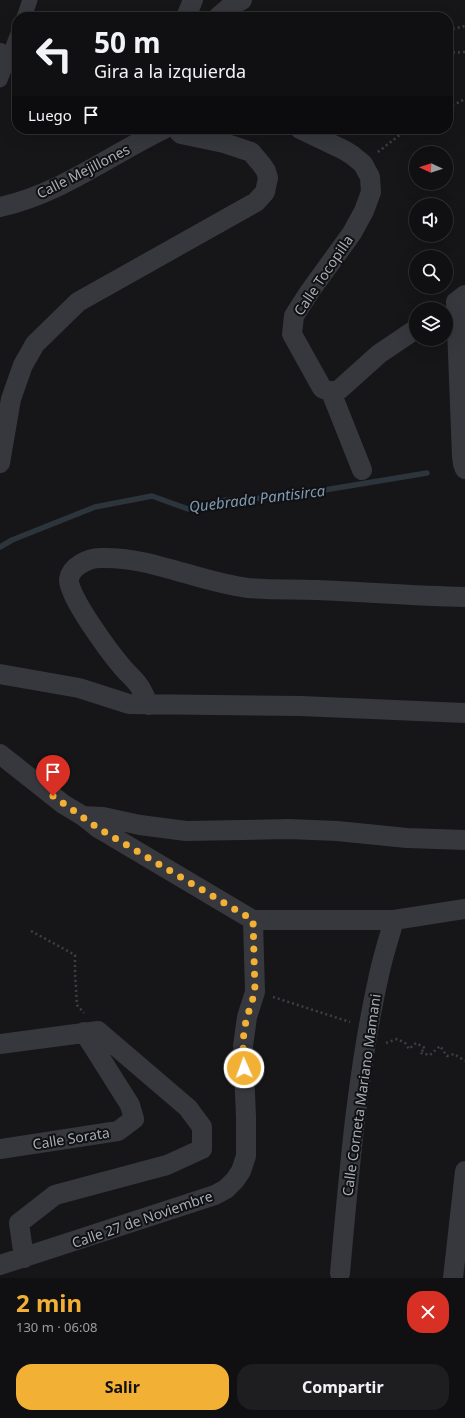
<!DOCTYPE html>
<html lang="es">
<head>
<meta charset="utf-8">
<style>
  :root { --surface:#101012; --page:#1e1e20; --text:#f1f3f6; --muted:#9c9d9f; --line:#303032; --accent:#f2b134 }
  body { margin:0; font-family:"Noto Sans",sans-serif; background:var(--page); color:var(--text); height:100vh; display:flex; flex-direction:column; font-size:15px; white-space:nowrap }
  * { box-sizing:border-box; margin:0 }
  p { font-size:13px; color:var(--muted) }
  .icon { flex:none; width:22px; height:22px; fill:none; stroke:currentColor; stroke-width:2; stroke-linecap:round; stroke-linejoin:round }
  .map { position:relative; height:1278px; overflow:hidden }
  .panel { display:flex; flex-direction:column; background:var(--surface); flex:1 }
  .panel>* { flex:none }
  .guide { position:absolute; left:12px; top:12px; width:441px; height:122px; border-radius:16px; box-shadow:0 4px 16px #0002,0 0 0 1px var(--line); background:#101012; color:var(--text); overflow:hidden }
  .needle { width:26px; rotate:273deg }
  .controls { position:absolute; left:409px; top:146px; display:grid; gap:8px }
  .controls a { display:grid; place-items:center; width:44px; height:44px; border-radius:50%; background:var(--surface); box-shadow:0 4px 16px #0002,0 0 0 1px var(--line); font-size:20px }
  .pin { position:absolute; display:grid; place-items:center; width:34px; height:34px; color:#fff; margin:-41px -17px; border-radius:50% 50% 50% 0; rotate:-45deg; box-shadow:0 0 4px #0007 }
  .pin .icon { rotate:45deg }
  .me { position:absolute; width:44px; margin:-22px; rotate:358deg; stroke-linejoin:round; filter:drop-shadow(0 0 3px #0008) }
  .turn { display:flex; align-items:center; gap:14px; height:84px; padding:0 16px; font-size:18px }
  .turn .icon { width:52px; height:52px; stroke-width:2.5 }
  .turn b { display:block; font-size:28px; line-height:34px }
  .then { display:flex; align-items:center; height:38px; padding:0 16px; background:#0003; gap:8px; font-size:15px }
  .round { display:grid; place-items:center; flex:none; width:42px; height:42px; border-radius:16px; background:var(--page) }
  .overview { display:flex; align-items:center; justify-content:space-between; height:68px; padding:0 16px }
  h1 { font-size:24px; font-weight:700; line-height:30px; color:var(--accent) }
  .button { display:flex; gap:8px; margin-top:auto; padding:8px 16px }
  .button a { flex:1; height:46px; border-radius:16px; background:var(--accent); color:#111; font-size:16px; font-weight:700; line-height:46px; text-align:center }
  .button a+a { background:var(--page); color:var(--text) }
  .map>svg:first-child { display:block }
</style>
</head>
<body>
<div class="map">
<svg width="465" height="1278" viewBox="0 0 465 1278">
  <rect width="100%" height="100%" fill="#161618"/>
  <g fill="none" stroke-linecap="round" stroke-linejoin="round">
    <path stroke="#2c353c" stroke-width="5.5" d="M 0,547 L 12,540 L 95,507 L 152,496 L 188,509 L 226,500 L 282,497 L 427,473"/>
    <path stroke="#3d3f44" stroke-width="2.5" stroke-dasharray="2 3" stroke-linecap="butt" d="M 448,30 L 465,26
      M 448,53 L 465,52
      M 448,108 L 465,99
      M 378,152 L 401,134 L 410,129
      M 31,931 L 75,955 L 75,973 L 77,1005 L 84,1013
      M 273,997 L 350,1022
      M 386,1043 L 397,1039 L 405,1043 L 409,1049 L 416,1043 L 425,1048 L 420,1053 L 430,1055 L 440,1046 L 447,1056 L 454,1054 L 465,1061"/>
    <path stroke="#37383d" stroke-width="15" d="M 24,17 L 30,0
      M 0,80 L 17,36"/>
    <path stroke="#37383d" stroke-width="20" d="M 186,17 L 193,0
      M 218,17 L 233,4 L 242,0
      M 0,53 L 17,63
      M 300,129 L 344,150 L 352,155 L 363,164 L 370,177 L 371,192 L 364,211 L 352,233 L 310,291 L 294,316 L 292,334 L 322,388 L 331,392 L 340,389 L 379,354 L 416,329
      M 0,207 C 60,194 110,155 164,129
      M 465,295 L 456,302 L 462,456 L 463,464 L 465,469
      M 331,392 L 362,470
      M 0,463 L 11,399 L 23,365 L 35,344 L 78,302 L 256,202 L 265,192 L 268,178 L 266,171 L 262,165 L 251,152 L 224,143 L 181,134 L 176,129
      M 0,674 L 79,688 L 129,704 L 301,706 L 465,713
      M 149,705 C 146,700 144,694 141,689 C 137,681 129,675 123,668 C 111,654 67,595 69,579 C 71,566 89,558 100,558 C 150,556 198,582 248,588 C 270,590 294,589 317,590 C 366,592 416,596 465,597
      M 0,754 L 63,804 L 83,816 L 98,828 L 253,920
      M 83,816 L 103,817 L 140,825 L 186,831 L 288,829 L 337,831 L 407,838 L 465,840
      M 253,920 L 394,920 L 465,909
      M 0,1044 L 98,1031 L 188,1108 L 202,1127 L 202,1149 L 167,1165 L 55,1195 L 19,1223 L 24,1258
      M 0,1149 L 118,1131 L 134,1119 L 130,1105 L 84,1032
      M 0,1265 L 215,1195 L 226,1189 L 235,1180 L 241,1171 L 246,1156 L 246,1117 L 243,1046 L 247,1017 L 255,992 L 253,920
      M 340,1273 C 349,1173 357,1073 379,975 C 383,956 389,938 394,920
      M 453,1278 L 465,1171"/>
  </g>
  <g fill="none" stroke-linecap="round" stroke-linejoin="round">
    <path stroke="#f2b134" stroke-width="7" stroke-dasharray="0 12.6" d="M 53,796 L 98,828 L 253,920 L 255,992 L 247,1017 L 244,1030 L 243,1046 L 244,1068"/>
  </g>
  <g text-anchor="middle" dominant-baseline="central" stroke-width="4" stroke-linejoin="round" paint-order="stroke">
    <g font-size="14" fill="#a8adb8" stroke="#111113">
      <text transform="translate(83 171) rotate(-27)">Calle Mejillones</text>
      <text transform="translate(323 275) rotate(-56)">Calle Tocopilla</text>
      <text transform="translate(361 1095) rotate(-82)">Calle Corneta Mariano Mamani</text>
      <text transform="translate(71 1138) rotate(-9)">Calle Sorata</text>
      <text transform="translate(142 1219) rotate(-19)">Calle 27 de Noviembre</text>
    </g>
    <g font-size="15" font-style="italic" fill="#7f9bb3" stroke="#111113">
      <text transform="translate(257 498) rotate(-7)">Quebrada Pantisirca</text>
    </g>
  </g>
</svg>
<div class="controls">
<a><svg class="needle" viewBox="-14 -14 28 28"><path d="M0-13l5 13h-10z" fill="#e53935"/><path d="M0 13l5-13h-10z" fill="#9c9d9f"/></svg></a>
<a><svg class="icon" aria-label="sound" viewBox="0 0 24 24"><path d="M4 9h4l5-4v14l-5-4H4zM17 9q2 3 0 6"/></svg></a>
<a><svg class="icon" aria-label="search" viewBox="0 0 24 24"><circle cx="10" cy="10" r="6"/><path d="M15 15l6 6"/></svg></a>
<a><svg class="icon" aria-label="layers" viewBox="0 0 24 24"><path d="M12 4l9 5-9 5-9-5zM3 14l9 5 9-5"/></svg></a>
</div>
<div class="pin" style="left:53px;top:796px;background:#d93025"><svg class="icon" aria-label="arrive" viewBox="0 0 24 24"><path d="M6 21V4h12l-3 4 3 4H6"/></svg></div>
<svg class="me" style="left:244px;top:1068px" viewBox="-20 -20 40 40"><circle r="17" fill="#f2b134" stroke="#fff" stroke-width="3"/><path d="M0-11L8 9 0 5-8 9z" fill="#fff"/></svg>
<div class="guide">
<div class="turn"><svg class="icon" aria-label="left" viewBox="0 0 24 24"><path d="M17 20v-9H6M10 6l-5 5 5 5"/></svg><div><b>50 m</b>Gira a la izquierda</div></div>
<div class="then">Luego<svg class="icon" aria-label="arrive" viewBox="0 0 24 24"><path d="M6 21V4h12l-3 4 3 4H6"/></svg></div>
</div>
</div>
<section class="panel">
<div class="overview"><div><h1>2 min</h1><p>130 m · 06:08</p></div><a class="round" style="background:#d93025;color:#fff"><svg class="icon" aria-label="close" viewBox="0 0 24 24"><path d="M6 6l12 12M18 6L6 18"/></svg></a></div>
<div class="button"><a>Salir</a><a>Compartir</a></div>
</section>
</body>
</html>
